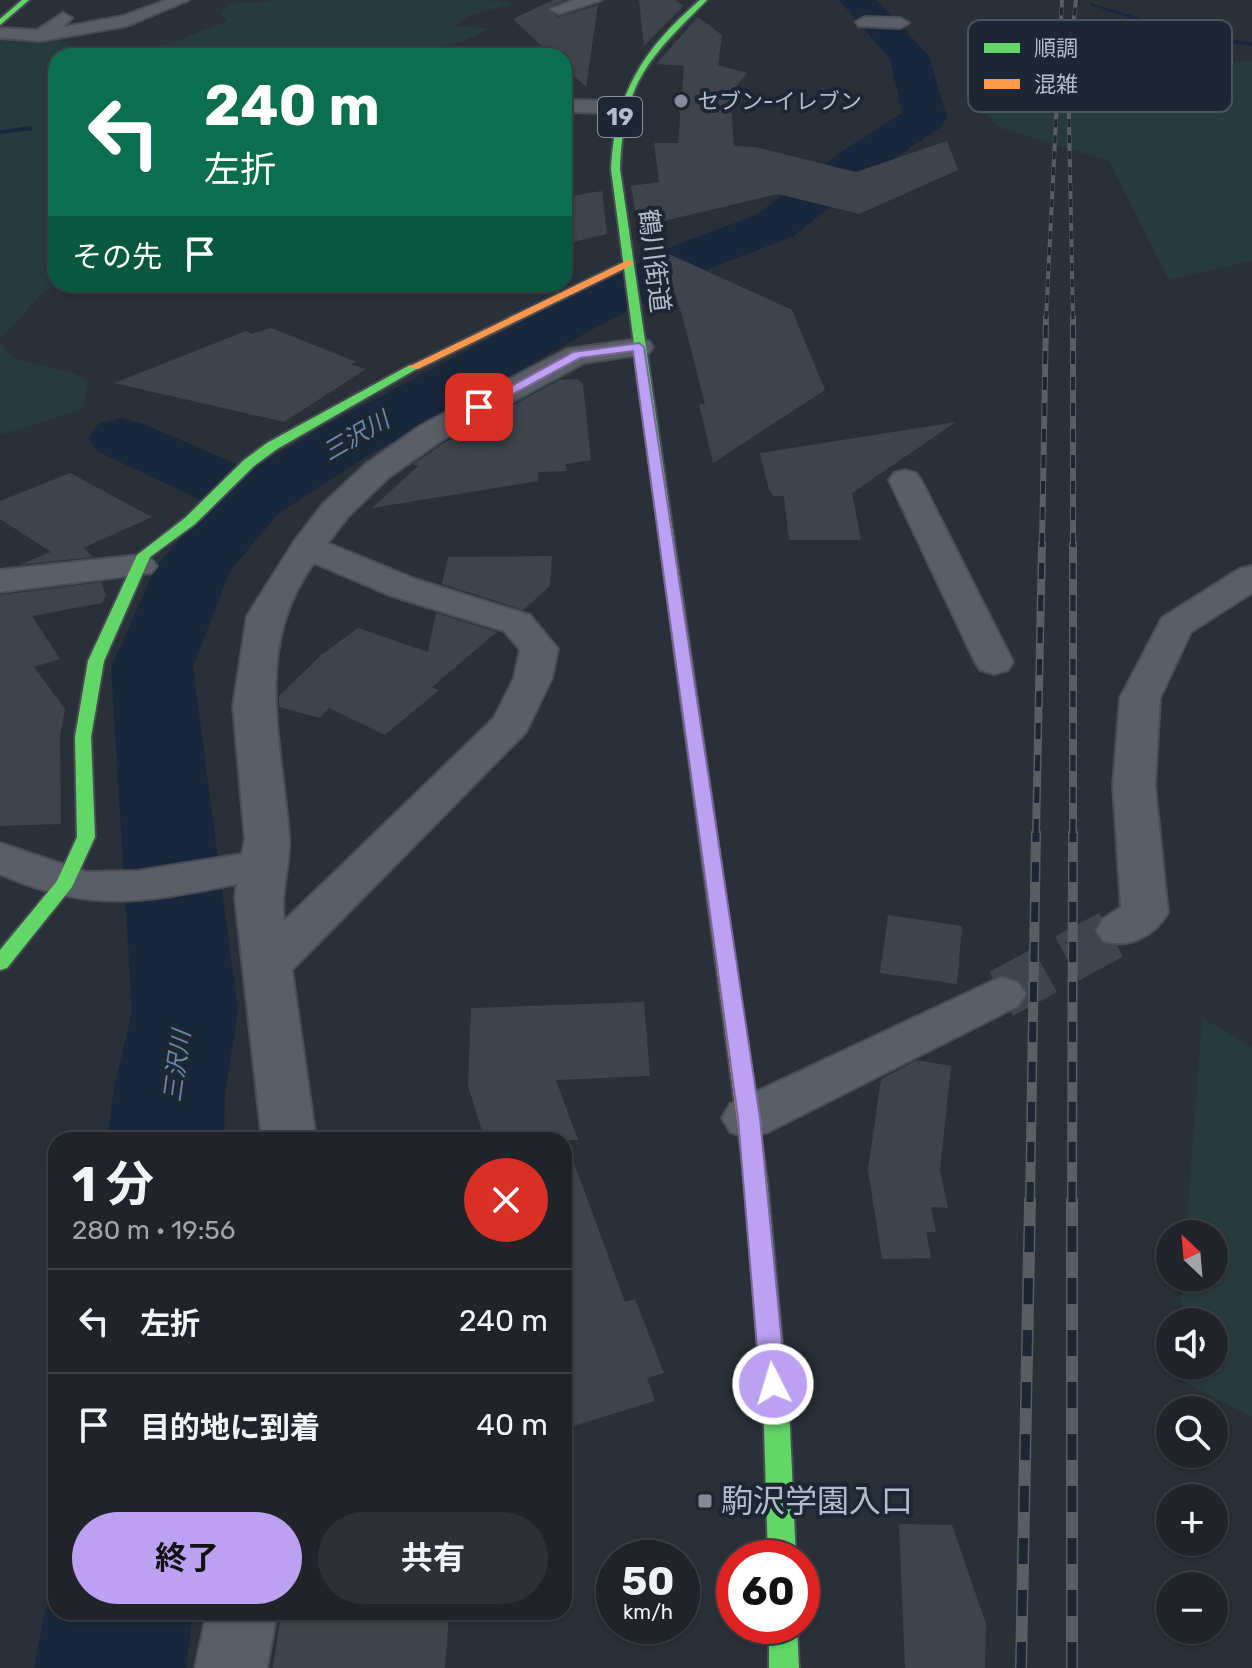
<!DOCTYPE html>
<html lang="ja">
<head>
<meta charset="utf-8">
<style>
  :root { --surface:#20242a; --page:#2d3036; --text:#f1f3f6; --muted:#a2a4a8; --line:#3d4147; --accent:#bca0f2 }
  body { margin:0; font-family:Rubik,"Noto Sans JP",sans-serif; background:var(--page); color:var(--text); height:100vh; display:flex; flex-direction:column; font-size:30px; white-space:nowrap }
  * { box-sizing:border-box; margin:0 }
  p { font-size:26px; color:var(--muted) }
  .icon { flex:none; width:44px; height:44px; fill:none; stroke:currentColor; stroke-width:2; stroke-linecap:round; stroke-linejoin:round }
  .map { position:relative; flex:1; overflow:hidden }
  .side { position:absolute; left:48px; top:1132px; width:524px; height:488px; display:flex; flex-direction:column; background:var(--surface); border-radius:24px; box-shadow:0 2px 6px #0004,0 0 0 2px var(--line) }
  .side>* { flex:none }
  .banner { position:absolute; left:48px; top:48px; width:524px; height:244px; border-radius:24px; box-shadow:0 2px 6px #0004,0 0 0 2px var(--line); background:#0b6e4f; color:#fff; overflow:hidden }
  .needle { width:52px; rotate:334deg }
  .fabs { position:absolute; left:1156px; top:1220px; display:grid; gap:16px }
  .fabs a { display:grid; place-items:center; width:72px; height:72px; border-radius:50%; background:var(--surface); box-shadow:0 2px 6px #0004,0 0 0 2px var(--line); font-size:40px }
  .speed { position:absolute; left:596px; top:1540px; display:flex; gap:16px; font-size:40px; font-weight:700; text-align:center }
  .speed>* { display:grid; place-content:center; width:104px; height:104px; border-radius:50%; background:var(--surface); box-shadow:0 2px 6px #0004,0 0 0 2px var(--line); line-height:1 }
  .speed small { font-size:20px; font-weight:400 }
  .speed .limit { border:12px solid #d22; background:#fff; color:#111 }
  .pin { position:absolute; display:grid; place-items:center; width:68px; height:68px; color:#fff; margin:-34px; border-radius:16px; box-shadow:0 4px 12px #0006 }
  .me { position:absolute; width:88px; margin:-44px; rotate:355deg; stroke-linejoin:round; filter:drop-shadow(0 0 6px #0008) }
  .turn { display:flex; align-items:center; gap:28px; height:168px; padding:0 24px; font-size:36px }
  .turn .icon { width:104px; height:104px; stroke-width:2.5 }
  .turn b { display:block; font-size:56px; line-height:68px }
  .then { display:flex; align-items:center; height:76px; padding:0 24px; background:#0003; gap:16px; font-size:30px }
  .round { display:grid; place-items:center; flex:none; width:84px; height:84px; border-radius:42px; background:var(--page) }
  .overview { display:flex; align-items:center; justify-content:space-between; height:136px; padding:0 24px }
  h1 { font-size:48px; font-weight:700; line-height:60px }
  .primary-button { display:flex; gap:16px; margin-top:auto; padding:16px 24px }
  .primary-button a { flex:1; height:92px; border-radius:48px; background:var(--accent); color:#111; font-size:32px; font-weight:700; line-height:92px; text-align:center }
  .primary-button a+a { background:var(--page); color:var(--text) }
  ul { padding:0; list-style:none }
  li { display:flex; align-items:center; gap:24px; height:104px; padding:0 24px; border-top:2px solid var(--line) }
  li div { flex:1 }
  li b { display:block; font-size:30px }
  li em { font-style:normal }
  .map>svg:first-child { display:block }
</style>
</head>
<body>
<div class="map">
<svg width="1252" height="1668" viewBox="0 0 1252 1668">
  <rect width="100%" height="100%" fill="#2a3038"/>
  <path fill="#273a3e" d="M 278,0 L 486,0 L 514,3 L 469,16 L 455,26 L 491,28 C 465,44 435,47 405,56 L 118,56 L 171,43 L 227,21 L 220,13 L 230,4 Z
    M 0,37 L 51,37 L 95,56 L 56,56 L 56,284 L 60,284 C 33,291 24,323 0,337 Z
    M 1252,61 L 1252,261 L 1169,280 L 1109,161 L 1001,128 L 971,101 L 976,63 L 1100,79 L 1129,69 Z
    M 0,341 L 12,358 L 74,373 L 89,381 L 83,409 L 0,435 Z
    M 1202,1018 L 1252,1047 L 1252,1417 L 1176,1377 L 1176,1366 L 1214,1366 L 1214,1322 L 1180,1322 L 1183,1278 L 1214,1278 L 1214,1234 L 1186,1234 Z"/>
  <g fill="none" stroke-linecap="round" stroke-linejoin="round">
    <path fill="#19273c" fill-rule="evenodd" d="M 1090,3 L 1150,21 L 1179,34 L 1252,42 L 1252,46 L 1176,37 L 1146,23 L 1090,5 Z
      M 32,126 L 32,130 L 0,134 L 0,130 Z"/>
    <path fill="#19273c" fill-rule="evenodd" d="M 839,0 L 877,0 L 929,56 L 947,118 L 941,127 L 876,171 L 792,237 L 716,266 L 595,328 L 374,452 L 279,513 L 230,571 L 193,667 L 238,1011 L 225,1093 L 224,1140 L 108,1140 L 113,1093 L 132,1011 L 111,667 L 156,566 L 210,504 L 98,452 L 88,438 L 98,424 L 121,418 L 144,424 L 250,470 L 328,424 L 555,304 L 678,244 L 756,215 L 842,151 L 902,113 L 890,59 Z
      M 56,1585 L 56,1612 L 193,1612 L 186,1668 L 34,1668 L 45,1612 Z"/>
  </g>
  <path fill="#3f444c" d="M 553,0 L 565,0 L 547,8 L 558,17 L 598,5 L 586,87 L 564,67 L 564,56 L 552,56 L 513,19 Z
    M 639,0 L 675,0 L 683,6 L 644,46 Z
    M 698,17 L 722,35 L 718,65 L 747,73 L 730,94 L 734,146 L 755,147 L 856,172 L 947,141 L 958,170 L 859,214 L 778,194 L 638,227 L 631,186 L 659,182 L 654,143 L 678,143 L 684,66 L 656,64 Z
    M 602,191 L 607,234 L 564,244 L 564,197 Z
    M 660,250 L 792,310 L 825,390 L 713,463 L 699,404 L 705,404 L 682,315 Z
    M 271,328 L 357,362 L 350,364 L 366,369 L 284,422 L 114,383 L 246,331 L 252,334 Z
    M 578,379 L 583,384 L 591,460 L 566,464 L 567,471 L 538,472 L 538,481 L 372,508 L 418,466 L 413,464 L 444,443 L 559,380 Z
    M 956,422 L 852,493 L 861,540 L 789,540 L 784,496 L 774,496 L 769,490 L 760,453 Z
    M 70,473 L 152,517 L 83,548 L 93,557 L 19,565 L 51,552 L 0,519 L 0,501 Z
    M 552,556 L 550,586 L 523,610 L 442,584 L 448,557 Z
    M 101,582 L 106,595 L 102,603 L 32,616 L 60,659 L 34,667 L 65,709 L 60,737 L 61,824 L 0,826 L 0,595 Z
    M 436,613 L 497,632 L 432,687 L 439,690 L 385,735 L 329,708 L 320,718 L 279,707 L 279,696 L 321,655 L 358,628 L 428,652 Z
    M 888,915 L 962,926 L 957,984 L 880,973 Z
    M 644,1002 L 650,1076 L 556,1080 L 578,1140 L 485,1140 L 468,1086 L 471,1008 Z
    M 917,1060 L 951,1066 L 940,1170 L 948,1208 L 931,1207 L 936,1232 L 926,1232 L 931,1258 L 882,1259 L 868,1170 L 881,1079 Z
    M 569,1149 L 625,1302 L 635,1299 L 664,1373 L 647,1378 L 655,1401 L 564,1429 L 564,1150 Z
    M 899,1524 L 952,1525 L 986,1624 L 985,1668 L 905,1668 Z
    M 323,1613 L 449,1613 L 445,1668 L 273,1668 L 281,1614 Z"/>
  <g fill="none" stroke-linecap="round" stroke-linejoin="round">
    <path stroke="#3f454e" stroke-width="19" stroke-dasharray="19 9" stroke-linecap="butt" d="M 1037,30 L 1098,38"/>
    <path stroke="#3f454e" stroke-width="50" stroke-dasharray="50 25" stroke-linecap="butt" d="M 1001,994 L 1120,930"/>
    <defs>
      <path id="street" d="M 166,0 L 189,0 L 127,26 L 41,41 L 0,38 L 0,28 L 37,30 L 63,13 L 72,18 L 63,27 L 123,16 Z
        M 574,0 L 602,0 L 559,14 L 550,9 Z
        M 865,17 L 900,18 L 909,23 L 900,28 L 859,26 L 856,22 Z
        M 1098,33 L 1126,38 L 1129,42 L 1120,47 L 1092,42 L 1092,34 Z
        M 564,100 L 623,101 L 633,107 L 623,113 L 564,112 Z
        M 639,339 L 649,341 L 653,347 L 649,353 L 584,363 L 442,440 L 388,478 L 347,518 L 328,543 L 415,579 L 530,615 L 558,649 L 552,678 L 526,732 L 292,970 L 316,1140 L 262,1140 L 235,897 L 237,884 C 145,902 90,914 0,874 L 0,843 L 86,872 L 137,871 L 242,854 L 245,840 L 233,706 L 247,616 L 295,540 L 323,504 L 366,464 L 420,426 L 567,349 ZM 314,563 L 389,595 L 504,631 L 520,650 L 514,678 L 494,718 L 284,921 C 280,890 291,865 289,836 C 282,741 252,647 314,563 Z
        M 905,470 L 916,473 L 921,480 L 1013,662 L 1008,670 L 994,674 L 980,670 L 975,662 L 889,480 L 894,473 Z
        M 139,555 L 151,559 L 157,566 L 151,573 L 0,592 L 0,570 Z
        M 1252,566 L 1252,593 L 1191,632 L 1160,698 L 1155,786 L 1168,913 C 1154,936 1130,949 1103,941 L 1096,930 L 1103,919 L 1121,907 L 1113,786 L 1120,698 L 1162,618 L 1239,569 Z
        M 1001,977 L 1018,982 L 1026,994 L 1018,1006 L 768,1132 L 749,1138 L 730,1132 L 722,1118 L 730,1104 Z
        M 207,1612 L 277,1612 L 267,1668 L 195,1668 Z"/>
      <path id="fast" d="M 22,0 L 29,0 L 0,25 L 0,19 Z
        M 700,0 L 707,0 C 648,59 624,81 620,169 L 694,678 L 686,683 L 678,678 L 611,169 C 615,93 643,49 700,0 Z
        M 410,365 L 420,367 L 277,449 L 254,466 L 195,524 L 150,557 L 104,661 L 91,737 L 95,837 L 72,887 L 7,968 L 0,970 L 0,950 L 57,881 L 77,837 L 75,737 L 88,661 L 137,555 L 185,518 L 244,460 L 267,443 Z
        M 756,1171 L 764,1174 L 767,1180 L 790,1428 L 796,1558 L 768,1558 L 764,1428 L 745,1180 L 748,1174 Z
        M 769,1626 L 797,1626 L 799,1668 L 769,1668 Z"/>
      <path id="slow" d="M 628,260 L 632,261 L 632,265 L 418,369 L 408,367 Z
        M 686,673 L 694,678 L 767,1180 L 764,1186 L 756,1189 L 748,1186 L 745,1180 L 678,678 Z"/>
    </defs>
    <use href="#street" stroke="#484c55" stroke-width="4"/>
    <use href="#fast" stroke="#484c55" stroke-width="4"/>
    <use href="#slow" stroke="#484c55" stroke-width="4"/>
    <use href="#street" fill="#5a5e66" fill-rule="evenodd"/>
    <use href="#fast" fill="#63d668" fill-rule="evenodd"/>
    <use href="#slow" fill="#ff974d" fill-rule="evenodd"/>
    <defs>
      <path id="rail-far4" d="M 1046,319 L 1062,0
        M 1073,319 L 1068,70 L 1076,0"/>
      <path id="rail-far3" d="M 1042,546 L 1046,317
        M 1073,546 L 1073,317"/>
      <path id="rail-far2" d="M 1036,835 L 1042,544
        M 1073,835 L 1073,544"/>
      <path id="rail-far1" d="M 1030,1202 L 1036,833
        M 1072,1202 L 1073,833"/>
      <path id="rail" d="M 1021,1668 L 1030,1200
        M 1072,1668 L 1072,1200"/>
    </defs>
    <use href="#rail-far4" stroke="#595d64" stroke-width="4"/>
    <use href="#rail-far3" stroke="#595d64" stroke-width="6"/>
    <use href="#rail-far2" stroke="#595d64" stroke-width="8"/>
    <use href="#rail-far1" stroke="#595d64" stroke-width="10"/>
    <use href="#rail" stroke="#595d64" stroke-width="12"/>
    <use href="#rail-far4" stroke="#1d2633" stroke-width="3" stroke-dasharray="8" stroke-linecap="butt"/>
    <use href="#rail-far3" stroke="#1d2633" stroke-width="4" stroke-dasharray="13" stroke-linecap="butt"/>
    <use href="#rail-far2" stroke="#1d2633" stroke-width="5" stroke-dasharray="16" stroke-linecap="butt"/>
    <use href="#rail-far1" stroke="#1d2633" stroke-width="7" stroke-dasharray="20" stroke-linecap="butt"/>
    <use href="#rail" stroke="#1d2633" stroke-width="9" stroke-dasharray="26" stroke-linecap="butt"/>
  </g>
  <path fill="#bca0f2" stroke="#7a689d" stroke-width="2" d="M 639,343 L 644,347 L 760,1118 L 786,1384 L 782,1392 L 773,1395 L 764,1392 L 760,1384 L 738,1118 L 633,351 L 580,358 L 484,410 L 473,407 L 573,352 Z"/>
  <g fill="#848b96" stroke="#1d2633" stroke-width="3">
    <circle cx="681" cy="101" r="8"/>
    <rect x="697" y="1493" width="16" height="16" rx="4"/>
  </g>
  <g text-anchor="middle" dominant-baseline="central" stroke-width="8" stroke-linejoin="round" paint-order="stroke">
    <g font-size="22" fill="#b4bcc9" stroke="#1d2633" text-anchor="start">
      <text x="697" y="101">セブン-イレブン</text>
    </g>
    <rect fill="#1d2633" stroke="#878f9c" stroke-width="2" x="598" y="97" width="44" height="40" rx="6"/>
    <g font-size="24" font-weight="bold" fill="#b4bcc9">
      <text x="620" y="117">19</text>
    </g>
    <g font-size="24" font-style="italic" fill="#6d86a8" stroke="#1d2633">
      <text transform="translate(356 436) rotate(-30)">三沢川</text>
      <text transform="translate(177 1066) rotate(-82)">三沢川</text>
    </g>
    <g font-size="26" fill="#b4bcc9" stroke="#1d2633">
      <text transform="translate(654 261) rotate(83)">鶴川街道</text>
    </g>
    <g font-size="32" fill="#b4bcc9" stroke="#1d2633" text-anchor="start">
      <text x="721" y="1501">駒沢学園入口</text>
    </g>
  </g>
  <rect x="968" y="20" width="264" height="92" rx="12" fill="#1d2633" stroke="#4a5360" stroke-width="2"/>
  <rect x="984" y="43" width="36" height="10" fill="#63d668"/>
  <rect x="984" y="79" width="36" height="10" fill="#ff974d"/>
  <g font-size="22" fill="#b4bcc9">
    <text x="1034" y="56">順調</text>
    <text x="1034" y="92">混雑</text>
  </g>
</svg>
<div class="fabs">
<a><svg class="needle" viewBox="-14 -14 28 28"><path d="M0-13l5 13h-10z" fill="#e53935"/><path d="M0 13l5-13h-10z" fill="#a2a4a8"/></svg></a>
<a><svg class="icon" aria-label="sound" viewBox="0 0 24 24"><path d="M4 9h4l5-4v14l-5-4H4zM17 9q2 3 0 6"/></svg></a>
<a><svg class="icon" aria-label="search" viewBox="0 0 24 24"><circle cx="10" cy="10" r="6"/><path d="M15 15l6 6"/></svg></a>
<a>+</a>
<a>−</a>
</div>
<div class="speed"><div>50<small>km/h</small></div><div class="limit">60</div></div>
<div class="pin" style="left:479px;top:407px;background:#d93025"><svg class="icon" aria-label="arrive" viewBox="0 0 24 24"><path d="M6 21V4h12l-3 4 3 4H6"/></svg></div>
<svg class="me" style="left:773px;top:1384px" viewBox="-20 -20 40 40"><circle r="17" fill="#bca0f2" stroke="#fff" stroke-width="3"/><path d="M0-11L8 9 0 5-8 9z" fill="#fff"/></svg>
<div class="banner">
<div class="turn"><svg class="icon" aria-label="left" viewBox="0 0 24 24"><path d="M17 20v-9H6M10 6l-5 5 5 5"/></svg><div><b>240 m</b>左折</div></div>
<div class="then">その先<svg class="icon" aria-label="arrive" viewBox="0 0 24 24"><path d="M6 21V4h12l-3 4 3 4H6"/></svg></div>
</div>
<section class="side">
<div class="overview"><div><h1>1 分</h1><p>280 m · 19:56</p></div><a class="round" style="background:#d93025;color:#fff"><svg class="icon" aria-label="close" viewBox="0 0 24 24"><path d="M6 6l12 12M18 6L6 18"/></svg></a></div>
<ul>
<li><svg class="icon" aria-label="left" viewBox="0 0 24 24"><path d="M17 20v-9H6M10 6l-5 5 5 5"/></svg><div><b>左折</b></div><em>240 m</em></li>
<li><svg class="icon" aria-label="arrive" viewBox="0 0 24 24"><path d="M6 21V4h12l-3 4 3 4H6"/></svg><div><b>目的地に到着</b></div><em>40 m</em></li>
</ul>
<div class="primary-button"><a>終了</a><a>共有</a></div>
</section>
</div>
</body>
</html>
